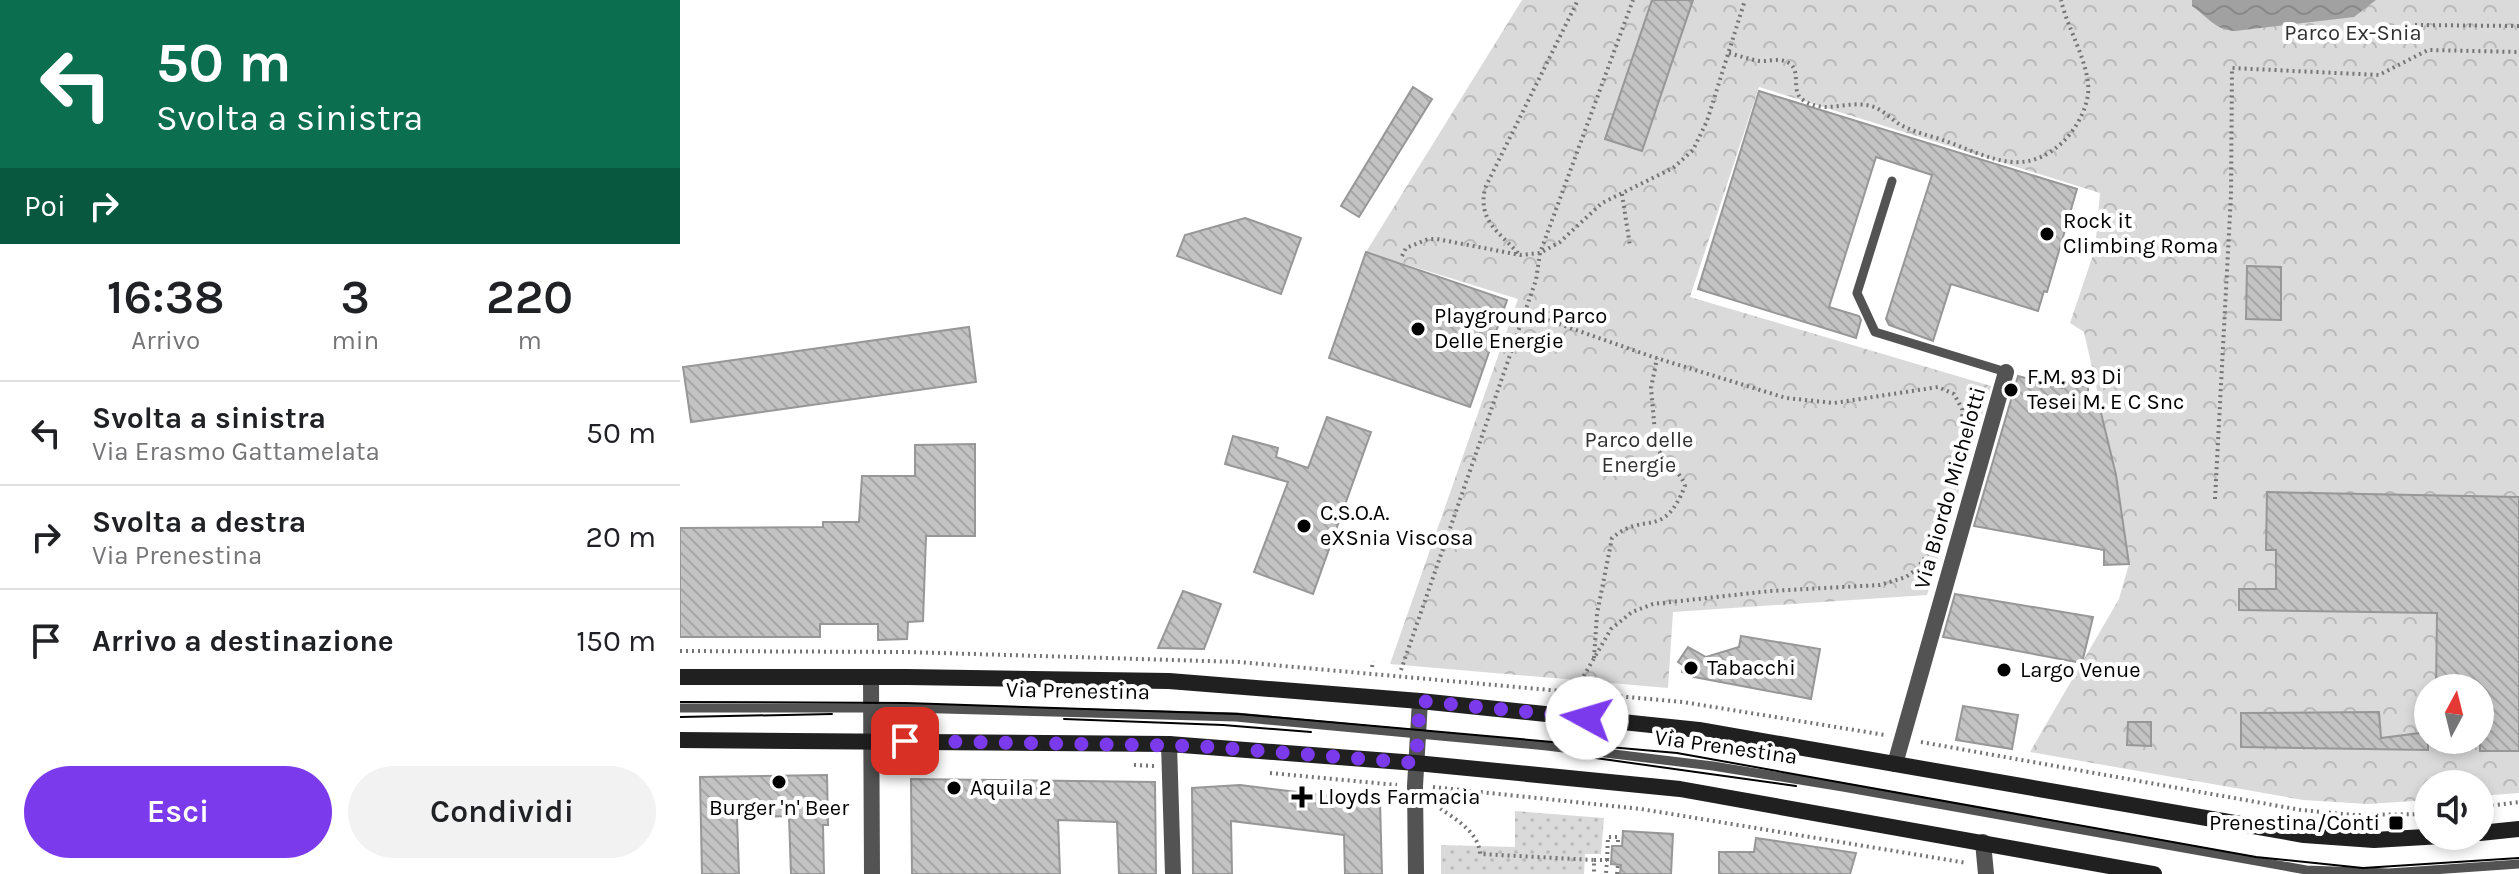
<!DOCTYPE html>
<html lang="it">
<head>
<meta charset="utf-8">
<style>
  :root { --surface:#fff; --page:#f2f2f2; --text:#202124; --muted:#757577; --line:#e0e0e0; --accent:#7c3aed }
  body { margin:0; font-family:Karla,sans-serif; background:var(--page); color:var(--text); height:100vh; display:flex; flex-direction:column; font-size:30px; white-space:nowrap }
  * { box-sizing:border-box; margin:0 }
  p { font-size:26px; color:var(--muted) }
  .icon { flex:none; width:44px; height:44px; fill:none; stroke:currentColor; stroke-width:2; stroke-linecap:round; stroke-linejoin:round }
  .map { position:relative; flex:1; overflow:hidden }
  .sheet { display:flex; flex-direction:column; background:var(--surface); width:680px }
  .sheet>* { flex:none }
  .hud { background:#0b6e4f; color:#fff; overflow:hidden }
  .needle { width:52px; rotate:7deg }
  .buttons { position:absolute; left:1734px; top:674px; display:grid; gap:16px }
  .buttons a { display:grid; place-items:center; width:80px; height:80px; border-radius:50%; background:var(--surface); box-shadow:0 4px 12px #0003; font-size:40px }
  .pin { position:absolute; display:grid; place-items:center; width:68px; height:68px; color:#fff; margin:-34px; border-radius:16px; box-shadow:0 4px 12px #0006 }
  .me { position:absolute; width:88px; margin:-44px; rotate:276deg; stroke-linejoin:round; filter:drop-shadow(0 0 6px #0008) }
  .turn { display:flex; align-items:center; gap:28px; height:168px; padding:0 24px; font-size:36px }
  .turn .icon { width:104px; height:104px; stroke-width:2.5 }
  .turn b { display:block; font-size:56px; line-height:68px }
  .then { display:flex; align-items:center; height:76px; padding:0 24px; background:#0003; gap:16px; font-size:30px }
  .eta { display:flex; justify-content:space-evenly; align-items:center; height:136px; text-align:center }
  .eta b { font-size:48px; font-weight:600; line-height:56px }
  .action { display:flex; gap:16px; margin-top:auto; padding:16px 24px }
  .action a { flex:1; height:92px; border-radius:48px; background:var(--accent); color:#fff; font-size:32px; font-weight:600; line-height:92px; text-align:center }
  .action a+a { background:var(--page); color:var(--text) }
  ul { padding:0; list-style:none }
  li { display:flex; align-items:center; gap:24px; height:104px; padding:0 24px; border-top:2px solid var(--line) }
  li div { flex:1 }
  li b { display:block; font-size:30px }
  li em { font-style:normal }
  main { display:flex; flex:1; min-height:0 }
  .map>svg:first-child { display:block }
</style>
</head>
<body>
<main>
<section class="sheet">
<div class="hud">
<div class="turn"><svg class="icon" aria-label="left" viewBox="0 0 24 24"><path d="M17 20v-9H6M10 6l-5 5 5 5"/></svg><div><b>50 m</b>Svolta a sinistra</div></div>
<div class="then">Poi<svg class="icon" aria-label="right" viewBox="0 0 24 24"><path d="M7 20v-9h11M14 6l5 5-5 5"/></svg></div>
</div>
<div class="eta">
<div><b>16:38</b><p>Arrivo</p></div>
<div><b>3</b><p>min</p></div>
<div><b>220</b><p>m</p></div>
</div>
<ul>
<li><svg class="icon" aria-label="left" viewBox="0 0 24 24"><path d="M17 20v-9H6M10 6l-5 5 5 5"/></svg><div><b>Svolta a sinistra</b><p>Via Erasmo Gattamelata</p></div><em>50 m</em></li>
<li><svg class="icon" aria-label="right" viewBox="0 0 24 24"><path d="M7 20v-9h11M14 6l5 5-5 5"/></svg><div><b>Svolta a destra</b><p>Via Prenestina</p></div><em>20 m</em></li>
<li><svg class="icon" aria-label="arrive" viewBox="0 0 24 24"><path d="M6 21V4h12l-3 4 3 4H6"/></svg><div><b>Arrivo a destinazione</b></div><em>150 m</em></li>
</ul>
<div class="action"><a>Esci</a><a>Condividi</a></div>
</section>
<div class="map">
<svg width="1839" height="874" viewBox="0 0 1839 874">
  <defs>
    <pattern id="forest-crowns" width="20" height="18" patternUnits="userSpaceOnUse" patternTransform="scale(2)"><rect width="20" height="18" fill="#dadada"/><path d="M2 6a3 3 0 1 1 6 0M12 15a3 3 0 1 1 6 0" fill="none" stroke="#b9b9b9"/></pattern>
    <pattern id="garden-dots" width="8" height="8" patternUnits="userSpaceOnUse" patternTransform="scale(2)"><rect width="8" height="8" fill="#dadada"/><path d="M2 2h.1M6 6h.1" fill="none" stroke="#b9b9b9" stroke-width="1.8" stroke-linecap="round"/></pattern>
    <pattern id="water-waves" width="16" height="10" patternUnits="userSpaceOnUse" patternTransform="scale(2)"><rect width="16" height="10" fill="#a1a1a1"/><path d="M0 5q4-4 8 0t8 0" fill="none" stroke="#898989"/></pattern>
    <pattern id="building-back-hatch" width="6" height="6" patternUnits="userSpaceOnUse" patternTransform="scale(2)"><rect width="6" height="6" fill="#c3c3c3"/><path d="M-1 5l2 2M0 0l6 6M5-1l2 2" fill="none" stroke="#a6a6a6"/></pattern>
  </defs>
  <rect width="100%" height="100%" fill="#fff"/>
  <path fill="url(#forest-crowns)" fill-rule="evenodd" d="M 842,0 L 1839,0 L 1839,793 L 1800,796 L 1800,784 L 1748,784 L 1748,800 L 1688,804 L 1623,800 L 1350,752 L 1439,599 L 1449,564 L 1436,475 L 1404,332 L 1390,323 L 1415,249 L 1420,193 L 1079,87 L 1010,297 L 1311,386 L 1247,595 L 993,612 L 988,688 L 710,664 L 838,299 L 686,252 ZM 1748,688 L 1800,688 L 1800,740 L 1748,740 Z"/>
  <path fill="url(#garden-dots)" d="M 835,811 L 924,818 L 921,854 L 905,854 L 904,874 L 761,874 L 761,845 L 835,847 Z"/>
  <path fill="url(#water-waves)" d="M 1512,0 L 1696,0 L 1674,17 L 1555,31 C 1535,30 1528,17 1512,6 Z"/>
  <path fill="url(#building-back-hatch)" stroke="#979797" stroke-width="2" d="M 972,0 L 1013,0 L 962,151 L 925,139 Z
    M 733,87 L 752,99 L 679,217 L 661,206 Z
    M 1079,91 L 1397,189 L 1367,292 L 1364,291 L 1358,311 L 1271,284 L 1253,341 L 1209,325 L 1206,319 L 1252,175 L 1196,157 L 1149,307 L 1179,316 L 1181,320 L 1176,338 L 1018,289 Z
    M 565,218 L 621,238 L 601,294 L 497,256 L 505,235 Z
    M 686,252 L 827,300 L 790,407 L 649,358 Z
    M 1567,266 L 1601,267 L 1601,320 L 1566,319 Z
    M 289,327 L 296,382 L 11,422 L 3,367 Z
    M 1338,376 L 1382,388 L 1384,382 L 1408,387 L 1408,397 L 1417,396 L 1436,475 L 1449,564 L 1424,565 L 1424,550 L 1294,526 Z
    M 647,417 L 691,432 L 633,594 L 574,572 L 608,482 L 545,464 L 553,436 L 598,448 L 596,457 L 628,468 Z
    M 295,444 L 295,536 L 246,536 L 243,621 L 228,622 L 227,639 L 198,640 L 198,624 L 140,624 L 140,637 L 0,637 L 0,528 L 143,527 L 143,522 L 179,522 L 182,476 L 235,476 L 235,445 Z
    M 1587,492 L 1839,497 L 1839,751 L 1800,751 L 1800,688 L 1756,688 L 1757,613 L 1559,610 L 1559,589 L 1596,589 L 1596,550 L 1586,550 Z
    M 503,591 L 541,604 L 524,649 L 478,648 Z
    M 1275,594 L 1413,617 L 1402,663 L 1263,637 Z
    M 1061,636 L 1140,649 L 1131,699 L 1014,677 L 1002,672 L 1004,666 L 998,662 L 1008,647 L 1026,657 L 1059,647 Z
    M 1283,706 L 1338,715 L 1332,749 L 1276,740 Z
    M 1699,712 L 1701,738 L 1748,732 L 1748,750 L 1561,747 L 1561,713 Z
    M 1448,722 L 1471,722 L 1471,746 L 1447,745 Z
    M 147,775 L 148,825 L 143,825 L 144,874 L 111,874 L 109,816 L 57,818 L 59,874 L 22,874 L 20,777 Z
    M 231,779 L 475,782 L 476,874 L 439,874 L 437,822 L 378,820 L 380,874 L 232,874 Z
    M 560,785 L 700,802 L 702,874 L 665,874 L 664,835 L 551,821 L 552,874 L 513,874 L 512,788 Z
    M 943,831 L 993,834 L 991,874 L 940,874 L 941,865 L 931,864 L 932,846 L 942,846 Z
    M 1076,838 L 1176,853 L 1170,874 L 1039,874 L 1039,852 L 1074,852 Z"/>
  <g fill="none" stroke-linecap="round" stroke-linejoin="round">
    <path stroke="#757575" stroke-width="4" stroke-dasharray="2 4" stroke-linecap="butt" d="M 1735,25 L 1839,26
      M 1049,53 C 1059,56 1069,59 1079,61 C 1089,62 1099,57 1109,63 C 1122,71 1110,92 1123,100 C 1146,116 1170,98 1194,107 C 1205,111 1213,122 1225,127 C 1239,134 1256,137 1271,143 C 1313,159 1345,177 1383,142 C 1395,130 1406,111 1408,94 C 1411,66 1387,28 1381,0
      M 942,194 L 950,246
      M 838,253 C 818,231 798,221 805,188 L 898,0
      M 722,256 L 726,248 L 748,239 L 757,239 L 840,255 L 860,253 L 880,242 L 922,203 L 993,168 L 1013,150 L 1027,121 L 1065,0
      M 845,312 L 973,357 L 1106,398 L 1154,403 L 1258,387 L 1274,394 L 1282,409 L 1283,431 L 1266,503 L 1248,553 L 1237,569 L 1226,577 L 1200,585 L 1090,591 L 973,604 L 952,612 L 931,629 L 902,679
      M 1535,499 L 1551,195 L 1552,68 L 1699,75 L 1748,50 L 1839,52
      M 0,651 L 227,652 L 559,662 L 1003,702 L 1205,735
      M 914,658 L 917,614 L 932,538 C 965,510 983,541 1005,486 C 1000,469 981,461 976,444 L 971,388 L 977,358
      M 692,667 L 693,661
      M 721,670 L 856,280 L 860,253 L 953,0
      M 1241,742 L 1621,810 L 1675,815 L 1748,814
      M 454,765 L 474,766
      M 590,773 L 717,785
      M 753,787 L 961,809 L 1287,863
      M 758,798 L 758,807 C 774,818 799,832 800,854 L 914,860 L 914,874
      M 1800,807 L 1839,802
      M 914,860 L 927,860 L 926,874
      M 927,860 L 928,837 L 938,837 L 938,846
      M 937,874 L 938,864"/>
    <path stroke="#535353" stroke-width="9" d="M 1212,181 L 1177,293 L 1195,332 L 1326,372
      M 0,708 L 226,708 L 556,717 L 867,746 L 1033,766 L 1163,787 L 1626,870 L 1709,873 L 1839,864"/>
    <path stroke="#535353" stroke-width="16" d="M 191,677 L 192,874
      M 489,744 L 493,874
      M 1215,764 L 1326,372
      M 1303,842 L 1306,874
      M 736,874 L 735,786 L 740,701"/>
    <path stroke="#202020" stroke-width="16" d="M 0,677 L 227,677 L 489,681 L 740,701 L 1019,730 L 1624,835 L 1694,840 L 1762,836
      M 0,740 L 489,744 L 736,763 L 1000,789 L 1474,874
      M 1800,833 L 1839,829"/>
    <path stroke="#000" stroke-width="2" d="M 0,702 L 226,703 L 558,714 L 997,753 L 1576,857 L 1683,868 L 1839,858
      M 0,717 L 152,714
      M 384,719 L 543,725 L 631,732
      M 894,755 L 1116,786"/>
  </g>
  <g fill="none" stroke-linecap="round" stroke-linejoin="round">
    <path stroke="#7c3aed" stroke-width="14" stroke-dasharray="0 25.2" d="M 225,741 L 518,746 L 736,763 L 740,701 L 907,718"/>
  </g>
  <g fill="#000" stroke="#fff" stroke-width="3">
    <circle cx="1367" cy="234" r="8"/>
    <circle cx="738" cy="329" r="8"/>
    <circle cx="1331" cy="390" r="8"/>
    <circle cx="624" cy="526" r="8"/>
    <circle cx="1011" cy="668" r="8"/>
    <circle cx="1324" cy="670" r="8"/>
    <circle cx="99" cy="782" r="8"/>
    <circle cx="274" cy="788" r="8"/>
    <path d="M618 785h8v8h8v8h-8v8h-8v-8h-8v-8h8z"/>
    <rect x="1708" y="815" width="16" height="16" rx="4"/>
  </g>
  <g text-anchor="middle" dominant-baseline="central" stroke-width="8" stroke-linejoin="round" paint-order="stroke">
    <g font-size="22" fill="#313131" stroke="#fff">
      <text x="1673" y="33">Parco Ex-Snia</text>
      <text x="959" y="440">Parco delle<tspan x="959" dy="25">Energie</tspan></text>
    </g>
    <g font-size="22" fill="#000" stroke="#fff" text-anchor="start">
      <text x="1383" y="221">Rock it<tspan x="1383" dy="25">Climbing Roma</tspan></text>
      <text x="754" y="316">Playground Parco<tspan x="754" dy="25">Delle Energie</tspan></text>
      <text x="1347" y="377">F.M. 93 Di<tspan x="1347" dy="25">Tesei M. E C Snc</tspan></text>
      <text x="640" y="513">C.S.O.A.<tspan x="640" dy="25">eXSnia Viscosa</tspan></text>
      <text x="1027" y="668">Tabacchi</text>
      <text x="1340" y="670">Largo Venue</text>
      <text x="290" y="788">Aquila 2</text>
      <text x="638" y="797">Lloyds Farmacia</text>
      <text x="99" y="808" text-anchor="middle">Burger 'n' Beer</text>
      <text x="1700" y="823" text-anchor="end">Prenestina/Conti</text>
    </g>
    <g font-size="22" fill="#000" stroke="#fff">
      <text transform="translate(1270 488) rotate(-74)">Via Biordo Michelotti</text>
      <text transform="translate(398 691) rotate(1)">Via Prenestina</text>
      <text transform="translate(1046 747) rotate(8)">Via Prenestina</text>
    </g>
  </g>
</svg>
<div class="buttons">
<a><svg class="needle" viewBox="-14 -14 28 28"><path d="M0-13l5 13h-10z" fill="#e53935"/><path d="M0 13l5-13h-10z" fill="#757577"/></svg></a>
<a><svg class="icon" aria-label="sound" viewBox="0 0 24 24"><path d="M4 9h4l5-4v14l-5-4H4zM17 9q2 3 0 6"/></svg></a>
</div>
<div class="pin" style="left:225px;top:741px;background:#d93025"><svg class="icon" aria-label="arrive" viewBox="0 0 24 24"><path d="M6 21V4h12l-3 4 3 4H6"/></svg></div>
<svg class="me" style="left:907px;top:718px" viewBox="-20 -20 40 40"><circle r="19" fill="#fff"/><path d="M0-13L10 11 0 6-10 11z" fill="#7c3aed"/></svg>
</div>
</main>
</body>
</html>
